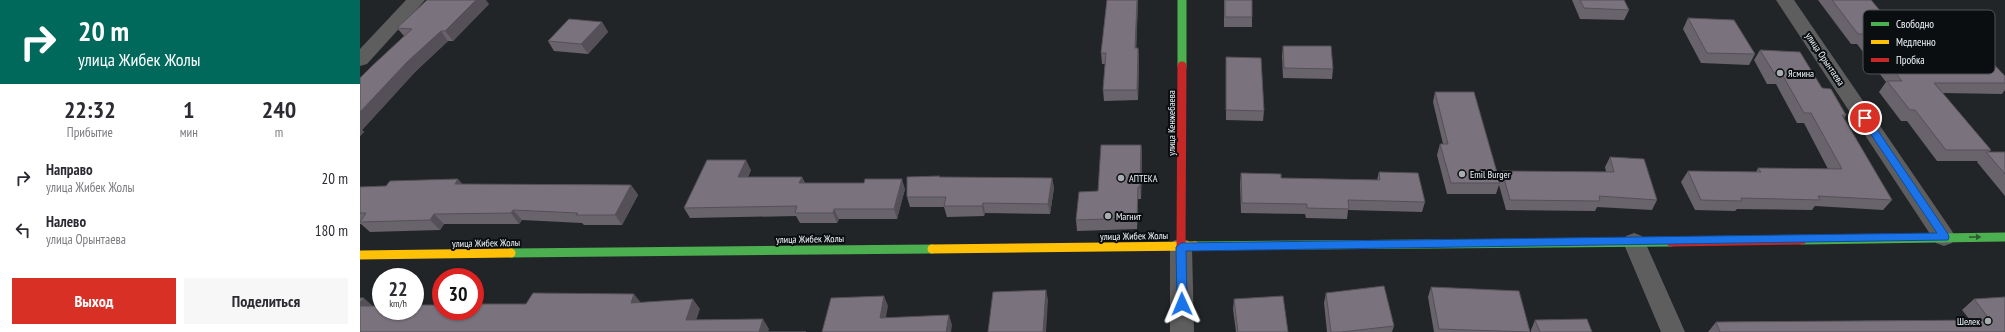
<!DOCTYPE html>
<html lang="ru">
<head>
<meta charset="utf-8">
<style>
  :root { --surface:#fff; --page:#f7f7f7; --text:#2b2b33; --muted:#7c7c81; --accent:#d93025 }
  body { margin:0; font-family:"PT Sans Narrow",sans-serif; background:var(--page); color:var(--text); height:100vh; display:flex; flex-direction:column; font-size:15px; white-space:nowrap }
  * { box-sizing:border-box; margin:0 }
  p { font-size:13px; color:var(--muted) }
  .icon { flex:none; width:22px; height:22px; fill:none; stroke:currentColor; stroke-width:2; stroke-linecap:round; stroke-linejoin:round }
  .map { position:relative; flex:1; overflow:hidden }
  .drawer { display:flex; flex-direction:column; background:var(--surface); width:360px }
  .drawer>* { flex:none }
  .guide { background:#00695c; color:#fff; overflow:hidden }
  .speed { position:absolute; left:12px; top:268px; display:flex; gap:8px; font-size:20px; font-weight:700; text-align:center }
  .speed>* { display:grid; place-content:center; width:52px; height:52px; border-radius:50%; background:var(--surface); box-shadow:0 1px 3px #0004; line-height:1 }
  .speed small { font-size:10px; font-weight:400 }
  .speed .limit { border:6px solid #d22; background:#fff; color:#111 }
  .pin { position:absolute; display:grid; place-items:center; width:34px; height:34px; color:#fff; margin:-17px; border:2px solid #fff; border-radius:50%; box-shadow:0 1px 4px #0007 }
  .me { position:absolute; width:44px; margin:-22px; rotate:359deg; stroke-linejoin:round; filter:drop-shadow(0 0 3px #0008) }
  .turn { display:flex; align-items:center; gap:14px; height:84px; padding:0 12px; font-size:18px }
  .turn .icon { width:52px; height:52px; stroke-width:2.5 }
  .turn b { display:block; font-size:28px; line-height:34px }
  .eta { display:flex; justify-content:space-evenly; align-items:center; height:68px; text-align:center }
  .eta b { font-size:24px; font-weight:700; line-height:28px }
  .button { display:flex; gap:8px; margin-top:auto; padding:8px 12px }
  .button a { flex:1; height:46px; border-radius:0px; background:var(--accent); color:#fff; font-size:16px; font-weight:700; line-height:46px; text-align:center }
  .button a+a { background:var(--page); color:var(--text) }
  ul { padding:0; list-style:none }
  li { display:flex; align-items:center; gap:12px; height:52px; padding:0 12px }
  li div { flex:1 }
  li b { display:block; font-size:15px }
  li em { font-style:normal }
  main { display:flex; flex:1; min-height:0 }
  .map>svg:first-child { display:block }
</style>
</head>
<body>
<main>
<section class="drawer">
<div class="guide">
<div class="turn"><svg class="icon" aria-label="right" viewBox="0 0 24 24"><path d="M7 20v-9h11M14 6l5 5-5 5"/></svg><div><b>20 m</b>улица Жибек Жолы</div></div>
</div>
<div class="eta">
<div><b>22:32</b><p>Прибытие</p></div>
<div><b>1</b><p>мин</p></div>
<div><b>240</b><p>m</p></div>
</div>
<ul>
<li><svg class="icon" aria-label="right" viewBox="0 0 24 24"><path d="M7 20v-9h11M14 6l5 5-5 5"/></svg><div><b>Направо</b><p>улица Жибек Жолы</p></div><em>20 m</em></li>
<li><svg class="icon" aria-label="left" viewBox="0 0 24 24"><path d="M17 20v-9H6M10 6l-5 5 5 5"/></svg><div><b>Налево</b><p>улица Орынтаева</p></div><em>180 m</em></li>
</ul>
<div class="button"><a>Выход</a><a>Поделиться</a></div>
</section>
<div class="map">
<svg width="1645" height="332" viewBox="0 0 1645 332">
  <rect width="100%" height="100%" fill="#222528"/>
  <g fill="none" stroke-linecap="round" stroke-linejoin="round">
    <path fill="#5f5e5e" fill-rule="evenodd" d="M 46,0 L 65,0 L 7,64 L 0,66 L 0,49 Z
      M 1416,0 L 1434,0 L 1592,231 L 1595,237 L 1592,243 L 1584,246 L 1576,243 Z
      M 1274,233 L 1282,236 L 1285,242 L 1325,332 L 1301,332 L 1263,242 L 1266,236 Z
      M 821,238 L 829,241 L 832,247 L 834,332 L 810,332 L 810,247 L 813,241 Z"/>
    <path stroke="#4caf50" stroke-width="9" d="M 822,0 L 822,66
      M 1442,240 L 1645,237
      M 835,246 L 1311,242
      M 151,253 L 572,249"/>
    <path stroke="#ffc107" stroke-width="9" d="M 572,249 L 835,246
      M 0,255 L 151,253"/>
    <path stroke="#c62828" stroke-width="9" d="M 1311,242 L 1442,240
      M 821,247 L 822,66"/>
  </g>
  <path fill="#69636c" d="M 747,0 L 778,0 L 776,48 L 778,48 L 779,58 L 778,100 L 744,101 L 743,90 L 745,64 L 742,64 L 741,53 Z
    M 864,0 L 892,0 L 892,27 L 864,27 Z
    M 1212,0 L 1264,0 L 1269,10 L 1264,20 L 1220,19 Z
    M 1458,0 L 1511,0 L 1549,45 L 1561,56 L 1645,76 L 1645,90 L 1642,94 L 1583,93 L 1631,150 L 1629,152 L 1645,152 L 1645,196 L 1617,162 L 1618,161 L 1577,161 L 1547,121 L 1541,121 L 1519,92 L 1526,82 L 1497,44 L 1491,44 Z
    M 129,4 L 93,41 L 88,41 L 55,72 L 2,130 L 4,132 L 0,136 L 0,78 L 44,36 L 37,28 Z
    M 1328,18 L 1395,54 L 1389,65 L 1341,63 L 1323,29 Z
    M 242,22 L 248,32 L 228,54 L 194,51 L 188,41 Z
    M 923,46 L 973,69 L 972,79 L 923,78 L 922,56 Z
    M 1400,50 L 1462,88 L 1486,115 L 1484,118 L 1532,200 L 1523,210 L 1455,206 L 1452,210 L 1377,209 L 1375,211 L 1335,210 L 1321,182 L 1328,171 L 1396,172 L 1398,168 L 1468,169 L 1444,123 L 1437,123 L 1416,84 L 1407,84 L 1394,60 Z
    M 866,57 L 904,111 L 903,121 L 866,120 Z
    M 1075,92 L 1138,179 L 1142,171 L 1246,172 L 1245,167 L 1250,157 L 1297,200 L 1292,210 L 1237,207 L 1235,211 L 1146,210 L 1139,185 L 1136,194 L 1087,194 L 1077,155 L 1080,144 L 1083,144 L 1073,102 Z
    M 781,145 L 782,156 L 781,199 L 778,199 L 777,229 L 717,231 L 716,220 L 738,191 Z
    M 391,170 L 388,177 L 442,177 L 445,183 L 545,189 L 537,219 L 479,219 L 477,223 L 440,223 L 436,216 L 330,218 L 324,208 Z
    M 1019,172 L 1065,202 L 1062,212 L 988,210 L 987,219 L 946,218 L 945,214 L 881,213 L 880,184 L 881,173 L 921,178 L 1017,180 Z
    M 580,176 L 580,177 L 692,178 L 694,188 L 690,214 L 625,213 L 624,216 L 587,217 L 584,207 L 550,207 L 547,197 Z
    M 102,184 L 271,185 L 278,195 L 262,225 L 224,225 L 222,223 L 162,220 L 159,224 L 84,224 L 80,230 L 10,232 L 1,224 L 0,224 L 0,187 Z
    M 1071,287 L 1170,332 L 1074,332 L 1068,297 Z
    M 966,293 L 1034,326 L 1032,332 L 967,332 L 964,303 Z
    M 874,299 L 928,332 L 876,332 L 873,309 Z
    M 1614,299 L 1645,332 L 1348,332 L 1356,322 L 1610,320 L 1602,310 Z
    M 1175,320 L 1232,332 L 1171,332 L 1171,330 Z"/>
  <path fill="#555058" d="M 116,0 L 126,0 L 129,4 L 93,41 L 85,31 Z
    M 777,0 L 778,0 L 776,58 L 775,48 Z
    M 242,22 L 248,32 L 228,54 L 221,44 Z
    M 81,31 L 88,41 L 55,72 L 2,130 L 4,132 L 0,136 L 0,112 L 47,62 Z
    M 778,48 L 779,58 L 778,100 L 777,90 Z
    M 781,145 L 782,156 L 781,199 L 780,187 Z
    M 386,160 L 391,170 L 383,187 L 378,177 Z
    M 442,177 L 446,187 L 439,183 Z
    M 692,178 L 694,188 L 690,214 L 688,204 Z
    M 98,179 L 107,189 L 95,184 Z
    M 542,179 L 545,189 L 537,219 L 534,209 Z
    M 271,185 L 278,195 L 262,225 L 255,215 Z
    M 778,187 L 778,199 L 777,229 L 777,218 Z
    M 623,203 L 625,213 L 624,216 L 622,206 Z
    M 474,209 L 479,219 L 477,223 L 473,213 Z
    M 153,210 L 162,220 L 159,224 L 151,213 Z
    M 74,214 L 84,224 L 80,230 L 70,220 Z
    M 686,290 L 688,300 L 686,332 L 683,332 Z
    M 274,294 L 282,304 L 271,303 Z
    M 524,296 L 528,306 L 524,328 L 520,318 Z
    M 4,298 L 15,308 L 0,307 L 0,303 Z
    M 333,299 L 340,309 L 333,330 L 326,320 Z
    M 589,315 L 592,325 L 591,332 L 586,332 Z
    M 403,319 L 409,329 L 408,332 L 399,332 Z"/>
  <path fill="#7a737e" stroke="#555058" d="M 67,0 L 116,0 L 85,31 L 81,31 L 47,62 L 0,112 L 0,78 L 12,66 L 52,29 L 37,28 Z
    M 747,0 L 777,0 L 775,48 L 778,48 L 777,90 L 743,90 L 746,53 L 741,53 Z
    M 865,0 L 892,0 L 892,17 L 865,17 Z
    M 1220,0 L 1264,0 L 1269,10 L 1224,8 Z
    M 1472,0 L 1511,0 L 1549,45 L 1552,45 L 1561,56 L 1626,56 L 1645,76 L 1645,83 L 1574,83 L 1631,150 L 1586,150 L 1555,110 L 1550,110 L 1527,81 L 1542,81 L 1504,34 L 1498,34 Z
    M 1328,18 L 1374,20 L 1395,54 L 1347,53 Z
    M 209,19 L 242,22 L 221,44 L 188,41 Z
    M 923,46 L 971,46 L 973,69 L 924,68 Z
    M 1400,50 L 1440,52 L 1462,88 L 1471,89 L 1486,115 L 1482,115 L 1532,200 L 1458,196 L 1460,200 L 1381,198 L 1382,201 L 1341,200 L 1328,171 L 1401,172 L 1398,168 L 1482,169 L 1451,113 L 1444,113 L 1422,74 L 1414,73 Z
    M 866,57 L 901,58 L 904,111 L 866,110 Z
    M 1075,92 L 1114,92 L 1140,183 L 1091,183 L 1080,144 L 1088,144 Z
    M 741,145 L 781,145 L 780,187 L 778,187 L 777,218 L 716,220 L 719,192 L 738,191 Z
    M 1626,152 L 1645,152 L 1645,174 Z
    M 1250,157 L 1284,159 L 1297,200 L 1239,196 L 1240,201 L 1150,200 L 1142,171 L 1254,172 Z
    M 347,160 L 386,160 L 378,177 L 442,177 L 439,183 L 504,183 L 505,179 L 542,179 L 534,209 L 474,209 L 473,213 L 435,213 L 437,206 L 324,208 Z
    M 1019,172 L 1058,173 L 1065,202 L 988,200 L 989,209 L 947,208 L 947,204 L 882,203 L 881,173 L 921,174 L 921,178 L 1020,180 Z
    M 580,176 L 579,177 L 692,178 L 688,204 L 623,203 L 622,206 L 584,206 L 586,197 L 547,197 L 547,177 Z
    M 98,179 L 95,184 L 271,185 L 255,215 L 216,215 L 218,213 L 153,210 L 151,213 L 74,214 L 70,220 L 0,222 L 6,213 L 0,213 L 0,187 L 26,186 L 30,181 Z
    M 1024,286 L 1034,326 L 981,332 L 971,332 L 966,293 Z
    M 1071,287 L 1159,291 L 1170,332 L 1079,329 Z
    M 686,290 L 683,332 L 628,332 L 633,292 Z
    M 173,293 L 274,294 L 271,303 L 333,299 L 326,320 L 403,319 L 399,332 L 446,332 L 0,332 L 0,306 L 21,306 L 21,311 L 55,311 L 55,305 L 81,305 L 81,311 L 115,311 L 115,304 L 166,304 Z
    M 524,296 L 520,318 L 589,315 L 586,332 L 462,332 L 471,298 Z
    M 923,296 L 928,332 L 878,332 L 874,299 Z
    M 1645,297 L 1645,332 L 1360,332 L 1356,322 L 1630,320 L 1614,299 Z
    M 0,298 L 4,298 L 0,303 Z
    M 1227,319 L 1232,332 L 1180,332 L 1175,320 Z"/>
  <defs><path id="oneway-solid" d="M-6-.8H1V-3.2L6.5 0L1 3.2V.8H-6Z"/></defs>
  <use fill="#2c5e30" href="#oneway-solid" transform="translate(1615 237) rotate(-1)"/>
  <path fill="#1a73e8" stroke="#114b97" d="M 1505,115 L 1508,116 L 1588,234 L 1589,237 L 1588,240 L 826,251 L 827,304 L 822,308 L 817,304 L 816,247 L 821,243 L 1577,233 L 1502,121 L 1501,118 Z"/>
  <g fill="#a8adb0" stroke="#0b0e11" stroke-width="1.5">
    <circle cx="1420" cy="73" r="4"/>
    <circle cx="1102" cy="174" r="4"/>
    <circle cx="761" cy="178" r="4"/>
    <circle cx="748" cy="216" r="4"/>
    <circle cx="1628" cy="321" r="4"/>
  </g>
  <g text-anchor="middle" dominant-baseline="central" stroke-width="4" stroke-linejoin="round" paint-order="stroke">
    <g font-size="10" fill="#f0f6fa" stroke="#0b0e11">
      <text transform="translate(1465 59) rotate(56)">улица Орынтаева</text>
      <text transform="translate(811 123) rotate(-90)">улица Кенжебаева</text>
      <text transform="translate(774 236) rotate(-1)">улица Жибек Жолы</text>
      <text transform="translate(450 239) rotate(-1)">улица Жибек Жолы</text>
      <text transform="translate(126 243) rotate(-1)">улица Жибек Жолы</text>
    </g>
    <g font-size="10" fill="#f0f6fa" stroke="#0b0e11" text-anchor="start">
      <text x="1428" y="73">Ясмина</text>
      <text x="1110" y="174">Emil Burger</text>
      <text x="769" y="178">АПТЕКА</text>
      <text x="756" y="216">Магнит</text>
      <text x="1620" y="321" text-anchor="end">Шелек</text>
    </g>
  </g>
  <rect x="1503" y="10" width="132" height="64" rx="6" fill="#0b0e11" stroke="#505457" stroke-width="1"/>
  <rect x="1511" y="22" width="18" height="4" fill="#4caf50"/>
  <rect x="1511" y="40" width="18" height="4" fill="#ffc107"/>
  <rect x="1511" y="58" width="18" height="4" fill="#c62828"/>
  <g font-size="11" fill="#f0f6fa">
    <text x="1536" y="28">Свободно</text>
    <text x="1536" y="46">Медленно</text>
    <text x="1536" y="64">Пробка</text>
  </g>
</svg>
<div class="speed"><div>22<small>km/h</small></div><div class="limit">30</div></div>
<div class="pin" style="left:1505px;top:118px;background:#d93025"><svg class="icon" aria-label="arrive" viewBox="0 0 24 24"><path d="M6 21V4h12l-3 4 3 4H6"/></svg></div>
<svg class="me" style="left:822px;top:304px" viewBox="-20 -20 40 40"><path d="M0-17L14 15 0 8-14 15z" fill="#1a73e8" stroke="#fff" stroke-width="4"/></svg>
</div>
</main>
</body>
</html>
